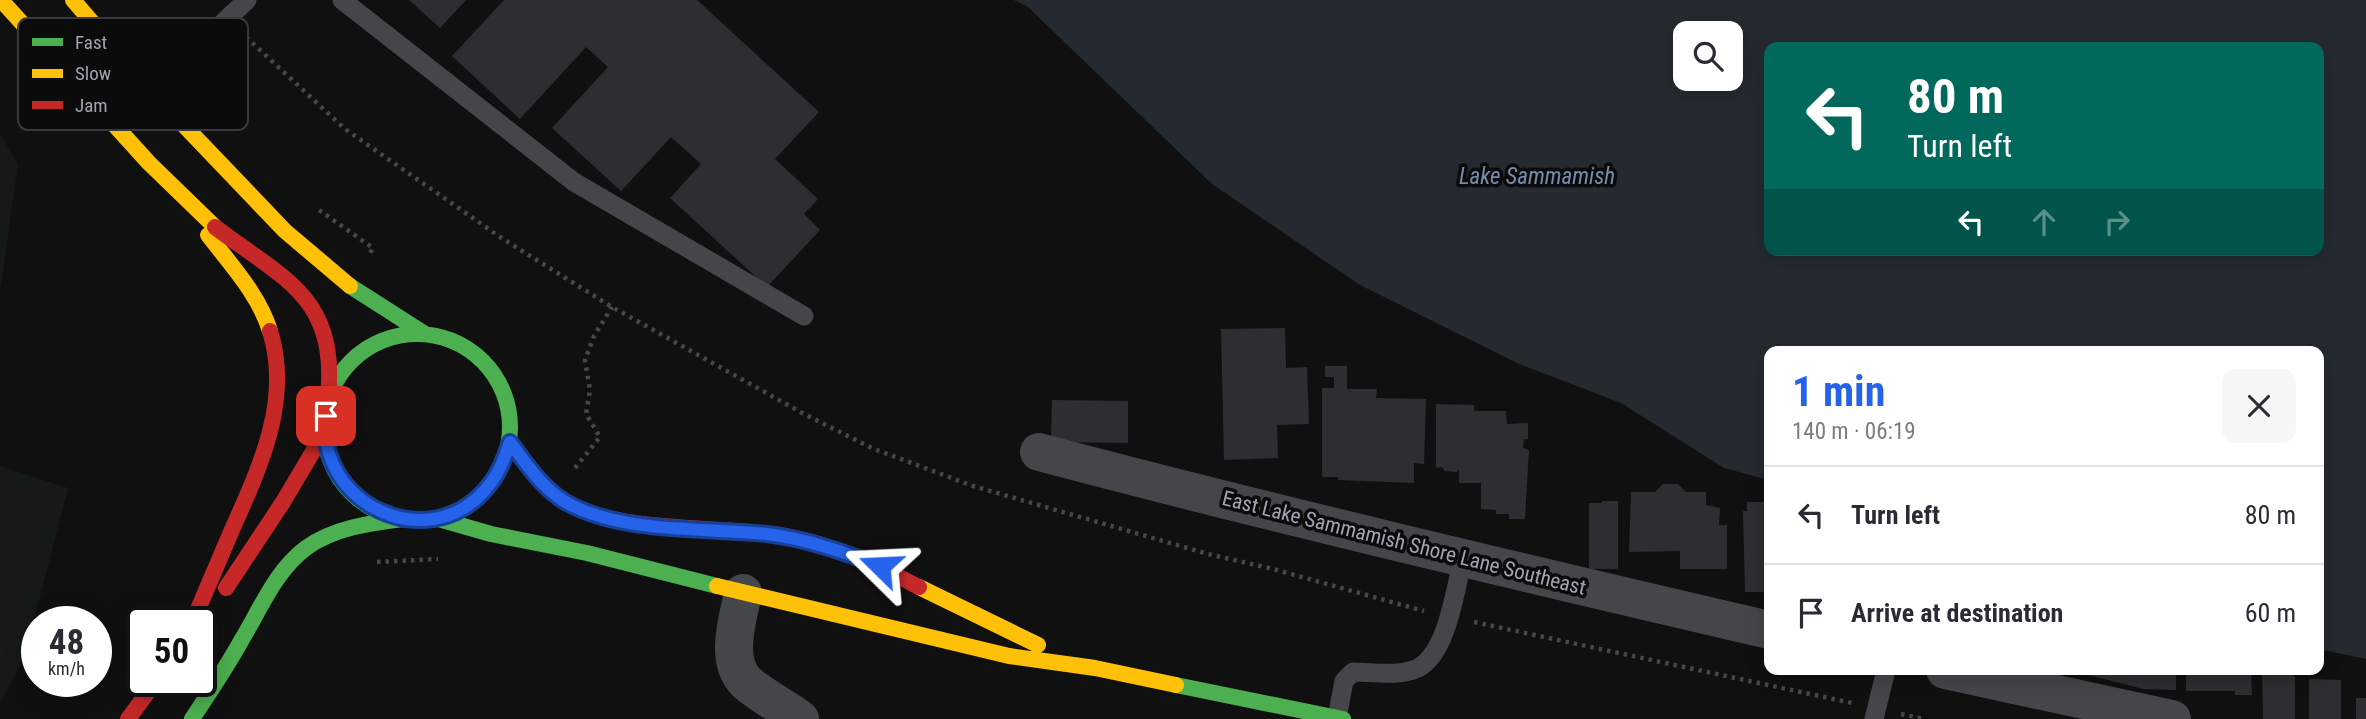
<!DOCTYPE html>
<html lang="en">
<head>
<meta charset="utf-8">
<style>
  :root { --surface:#fff; --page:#f7f7f7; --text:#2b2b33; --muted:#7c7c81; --line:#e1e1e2; --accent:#2563eb }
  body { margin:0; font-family:"Roboto Condensed",sans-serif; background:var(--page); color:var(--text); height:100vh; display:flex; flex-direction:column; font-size:26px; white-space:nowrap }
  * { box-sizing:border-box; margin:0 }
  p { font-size:23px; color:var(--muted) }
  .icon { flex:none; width:38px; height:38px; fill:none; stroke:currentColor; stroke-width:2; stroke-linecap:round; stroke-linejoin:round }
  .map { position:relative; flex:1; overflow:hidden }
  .sheet { position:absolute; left:1764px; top:346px; width:560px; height:329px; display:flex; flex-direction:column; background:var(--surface); border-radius:14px; box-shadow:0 4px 18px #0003 }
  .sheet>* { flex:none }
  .top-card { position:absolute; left:1764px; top:42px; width:560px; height:214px; border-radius:14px; box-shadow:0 4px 18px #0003; background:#00695c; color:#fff; overflow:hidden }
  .buttons { position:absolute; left:1673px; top:21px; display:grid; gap:14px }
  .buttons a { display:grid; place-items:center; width:70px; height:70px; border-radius:14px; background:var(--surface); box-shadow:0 4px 18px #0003; font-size:35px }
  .speed { position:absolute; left:21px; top:606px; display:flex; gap:14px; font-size:35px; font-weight:700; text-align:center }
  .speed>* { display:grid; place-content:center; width:91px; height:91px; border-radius:50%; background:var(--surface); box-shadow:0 4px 18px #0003; line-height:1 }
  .speed small { font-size:18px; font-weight:400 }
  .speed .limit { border:4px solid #111; border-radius:10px; background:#fff; color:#111 }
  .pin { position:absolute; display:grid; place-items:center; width:60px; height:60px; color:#fff; margin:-30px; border-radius:14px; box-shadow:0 4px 10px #0006 }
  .me { position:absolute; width:77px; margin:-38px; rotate:291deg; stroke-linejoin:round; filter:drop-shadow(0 0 5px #0008) }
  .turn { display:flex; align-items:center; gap:24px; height:147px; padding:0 28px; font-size:32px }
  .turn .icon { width:91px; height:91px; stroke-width:2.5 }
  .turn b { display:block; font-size:49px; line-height:60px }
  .lanes { display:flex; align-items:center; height:66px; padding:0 28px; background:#0003; justify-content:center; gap:35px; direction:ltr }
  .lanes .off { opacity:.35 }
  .round { display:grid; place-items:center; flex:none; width:74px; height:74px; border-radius:14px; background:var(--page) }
  .overview { display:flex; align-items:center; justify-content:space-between; height:119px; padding:0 28px }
  h1 { font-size:42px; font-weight:700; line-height:52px; color:var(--accent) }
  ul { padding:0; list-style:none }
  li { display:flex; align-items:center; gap:21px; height:98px; padding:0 28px; border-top:2px solid var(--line) }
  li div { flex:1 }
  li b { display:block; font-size:26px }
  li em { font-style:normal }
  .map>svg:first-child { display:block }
</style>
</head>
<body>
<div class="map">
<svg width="2366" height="719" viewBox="0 0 2366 719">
  <rect width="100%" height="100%" fill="#101011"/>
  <path fill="#151a17" d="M 0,134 L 18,164 L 0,292 Z
    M 0,466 L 68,488 L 24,659 L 0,703 Z"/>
  <path fill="#252a31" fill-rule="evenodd" d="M 1014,0 L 2366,0 L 2366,659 L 2319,649 L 2319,352 L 1769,352 L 1769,480 L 1724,468 L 1621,403 L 1517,363 L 1360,285 L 1212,184 L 1028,7 ZM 1685,33 L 1731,33 L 1731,79 L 1685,79 ZM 1769,47 L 2319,47 L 2319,250 L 1769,250 Z"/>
  <path fill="#2d2e31" d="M 409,0 L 466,0 L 440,28 Z
    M 504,0 L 697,0 L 819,112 L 775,159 L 818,199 L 804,214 L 820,230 L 767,287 L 670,198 L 701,164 L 671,137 L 621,191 L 552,128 L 608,67 L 586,47 L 520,119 L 452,56 Z
    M 1285,328 L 1286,368 L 1307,367 L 1309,424 L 1277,425 L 1278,458 L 1224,460 L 1221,329 Z
    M 1325,366 L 1347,366 L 1347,389 L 1377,389 L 1376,398 L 1426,399 L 1424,464 L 1414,463 L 1414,483 L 1338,480 L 1338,477 L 1322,477 L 1322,388 L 1334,388 L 1334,377 L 1325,377 Z
    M 1052,400 L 1128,401 L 1128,443 L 1051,442 Z
    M 1436,404 L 1474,405 L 1474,411 L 1506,411 L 1507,424 L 1528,423 L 1528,439 L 1524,439 L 1523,448 L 1529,450 L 1525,519 L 1509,519 L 1509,514 L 1496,514 L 1496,510 L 1481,509 L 1481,483 L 1459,483 L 1459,469 L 1457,472 L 1445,471 L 1442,467 L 1436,468 Z
    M 1663,484 L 1678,484 L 1686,492 L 1706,492 L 1706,505 L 1720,508 L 1719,525 L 1727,525 L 1727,569 L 1680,569 L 1680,551 L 1629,552 L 1631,492 L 1655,492 Z
    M 1765,492 L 1769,492 L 1769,581 L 1767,592 L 1745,592 L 1743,511 L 1747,511 L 1747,502 L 1766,502 Z
    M 1602,501 L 1618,501 L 1618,569 L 1589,569 L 1589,503 L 1602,503 Z
    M 2069,670 L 2176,670 L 2176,690 L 2143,689 Z
    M 2186,670 L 2251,670 L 2252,695 L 2235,695 L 2235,691 L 2186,691 Z
    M 2262,670 L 2281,670 L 2295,676 L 2295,719 L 2263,719 Z
    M 2309,679 L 2341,680 L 2341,719 L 2309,719 Z
    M 2356,698 L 2366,698 L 2366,719 L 2356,719 Z"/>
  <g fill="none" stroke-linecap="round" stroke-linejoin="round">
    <path stroke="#46464b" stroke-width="4.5" stroke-dasharray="3.5 5" stroke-linecap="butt" d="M 246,37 L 345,129 L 503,239 L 612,307 L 806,415 L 874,449 L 973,486 L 1208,554 L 1273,569 L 1424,611
      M 319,210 L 373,248 L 369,255
      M 575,468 L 600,437 L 586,414 L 590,390 L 585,360 L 594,336 L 612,307
      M 377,562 L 438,559
      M 1474,622 L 1852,703
      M 1901,714 L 1923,719"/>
    <path stroke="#454649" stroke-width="19" d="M 342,0 L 574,182 L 804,316
      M 153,93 L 174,69 L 247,0
      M 1337,718 L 1344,681 L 1353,672 C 1372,672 1400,677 1418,668 C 1448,652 1455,589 1463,559
      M 1874,719 L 1886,670"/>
    <path stroke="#454649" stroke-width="38" d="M 1039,452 C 1281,516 1525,573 1769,630
      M 743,593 C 738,619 724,660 746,682 C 759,694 785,708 800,719
      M 1945,670 L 2172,719"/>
    <path stroke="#4caf50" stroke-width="16" d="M 350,286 L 425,334
      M324 427a93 93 0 1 1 186 0a93 93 0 1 1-186 0Z
      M 435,518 L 491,534 L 587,553 L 717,586
      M 1176,685 L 1343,719
      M 192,719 C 209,693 226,668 241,641 C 260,610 275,571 306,548 C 333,528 370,523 403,519"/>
    <path stroke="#ffc107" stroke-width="16" d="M 1,0 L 149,163 L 215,227
      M 73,0 L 153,93 L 285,231 L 350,286
      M 208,235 C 231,265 259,295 270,331
      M 717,586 L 1009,656 L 1095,668 L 1176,685
      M 919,587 L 1038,645"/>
    <path stroke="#c62828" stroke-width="16" d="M 215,227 C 285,280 338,297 328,398
      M 510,442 C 525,463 541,487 564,501 C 612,533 720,526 779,535 C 829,543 875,564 919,587
      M 226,588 L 283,502 L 324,433
      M 193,621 C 206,591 218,562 231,532 C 259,469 292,401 270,331
      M 128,719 L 156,681"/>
  </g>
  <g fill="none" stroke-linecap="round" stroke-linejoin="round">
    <defs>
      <path id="route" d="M 326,416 C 315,503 427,557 485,490 C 498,476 504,460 510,442 C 527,465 546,494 573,506 C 627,533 708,528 767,534 C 807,539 843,552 880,566"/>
    </defs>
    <use href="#route" stroke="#184099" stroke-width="18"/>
    <use href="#route" stroke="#2563eb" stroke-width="12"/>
  </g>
  <g text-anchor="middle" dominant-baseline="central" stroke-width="7" stroke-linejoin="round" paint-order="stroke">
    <g font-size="21" fill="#a1a4b2" stroke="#0b0b0c">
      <text transform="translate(1404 543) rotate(14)">East Lake Sammamish Shore Lane Southeast</text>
    </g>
    <g font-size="23" font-style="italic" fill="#778dae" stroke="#0b0b0c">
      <text x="1537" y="176">Lake Sammamish</text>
    </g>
  </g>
  <rect x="18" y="18" width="230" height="112" rx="10" fill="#0b0b0c" stroke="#38393e" stroke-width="2"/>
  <rect x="32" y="38" width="31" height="8" fill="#4caf50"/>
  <rect x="32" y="69" width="31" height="9" fill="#ffc107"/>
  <rect x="32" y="101" width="31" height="8" fill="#c62828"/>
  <g font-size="19" fill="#a1a4b2">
    <text x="75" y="49">Fast</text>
    <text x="75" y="80">Slow</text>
    <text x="75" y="112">Jam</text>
  </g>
</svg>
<div class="buttons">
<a><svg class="icon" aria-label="search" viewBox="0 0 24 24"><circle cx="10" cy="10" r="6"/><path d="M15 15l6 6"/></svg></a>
</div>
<div class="speed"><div>48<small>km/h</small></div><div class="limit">50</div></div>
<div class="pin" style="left:326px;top:416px;background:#d93025"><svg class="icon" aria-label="arrive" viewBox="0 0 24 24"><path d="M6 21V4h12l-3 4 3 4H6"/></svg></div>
<svg class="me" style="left:880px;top:566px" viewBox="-20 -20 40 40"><path d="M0-17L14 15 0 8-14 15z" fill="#2563eb" stroke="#fff" stroke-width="4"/></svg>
<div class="top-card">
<div class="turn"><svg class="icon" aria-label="left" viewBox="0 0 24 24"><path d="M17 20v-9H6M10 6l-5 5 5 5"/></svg><div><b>80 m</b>Turn left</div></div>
<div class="lanes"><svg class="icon" aria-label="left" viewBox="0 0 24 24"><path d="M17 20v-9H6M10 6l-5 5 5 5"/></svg><svg class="icon off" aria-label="ahead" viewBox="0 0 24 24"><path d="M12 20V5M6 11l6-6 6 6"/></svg><svg class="icon off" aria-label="right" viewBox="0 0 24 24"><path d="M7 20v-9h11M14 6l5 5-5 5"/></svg></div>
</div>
<section class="sheet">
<div class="overview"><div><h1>1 min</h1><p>140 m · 06:19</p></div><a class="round"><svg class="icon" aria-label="close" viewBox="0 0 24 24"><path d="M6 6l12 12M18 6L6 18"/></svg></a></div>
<ul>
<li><svg class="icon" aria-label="left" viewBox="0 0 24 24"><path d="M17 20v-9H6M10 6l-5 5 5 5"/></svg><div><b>Turn left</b></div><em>80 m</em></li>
<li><svg class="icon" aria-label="arrive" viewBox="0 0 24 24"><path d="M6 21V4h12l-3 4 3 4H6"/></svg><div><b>Arrive at destination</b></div><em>60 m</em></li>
</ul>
</section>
</div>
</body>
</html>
